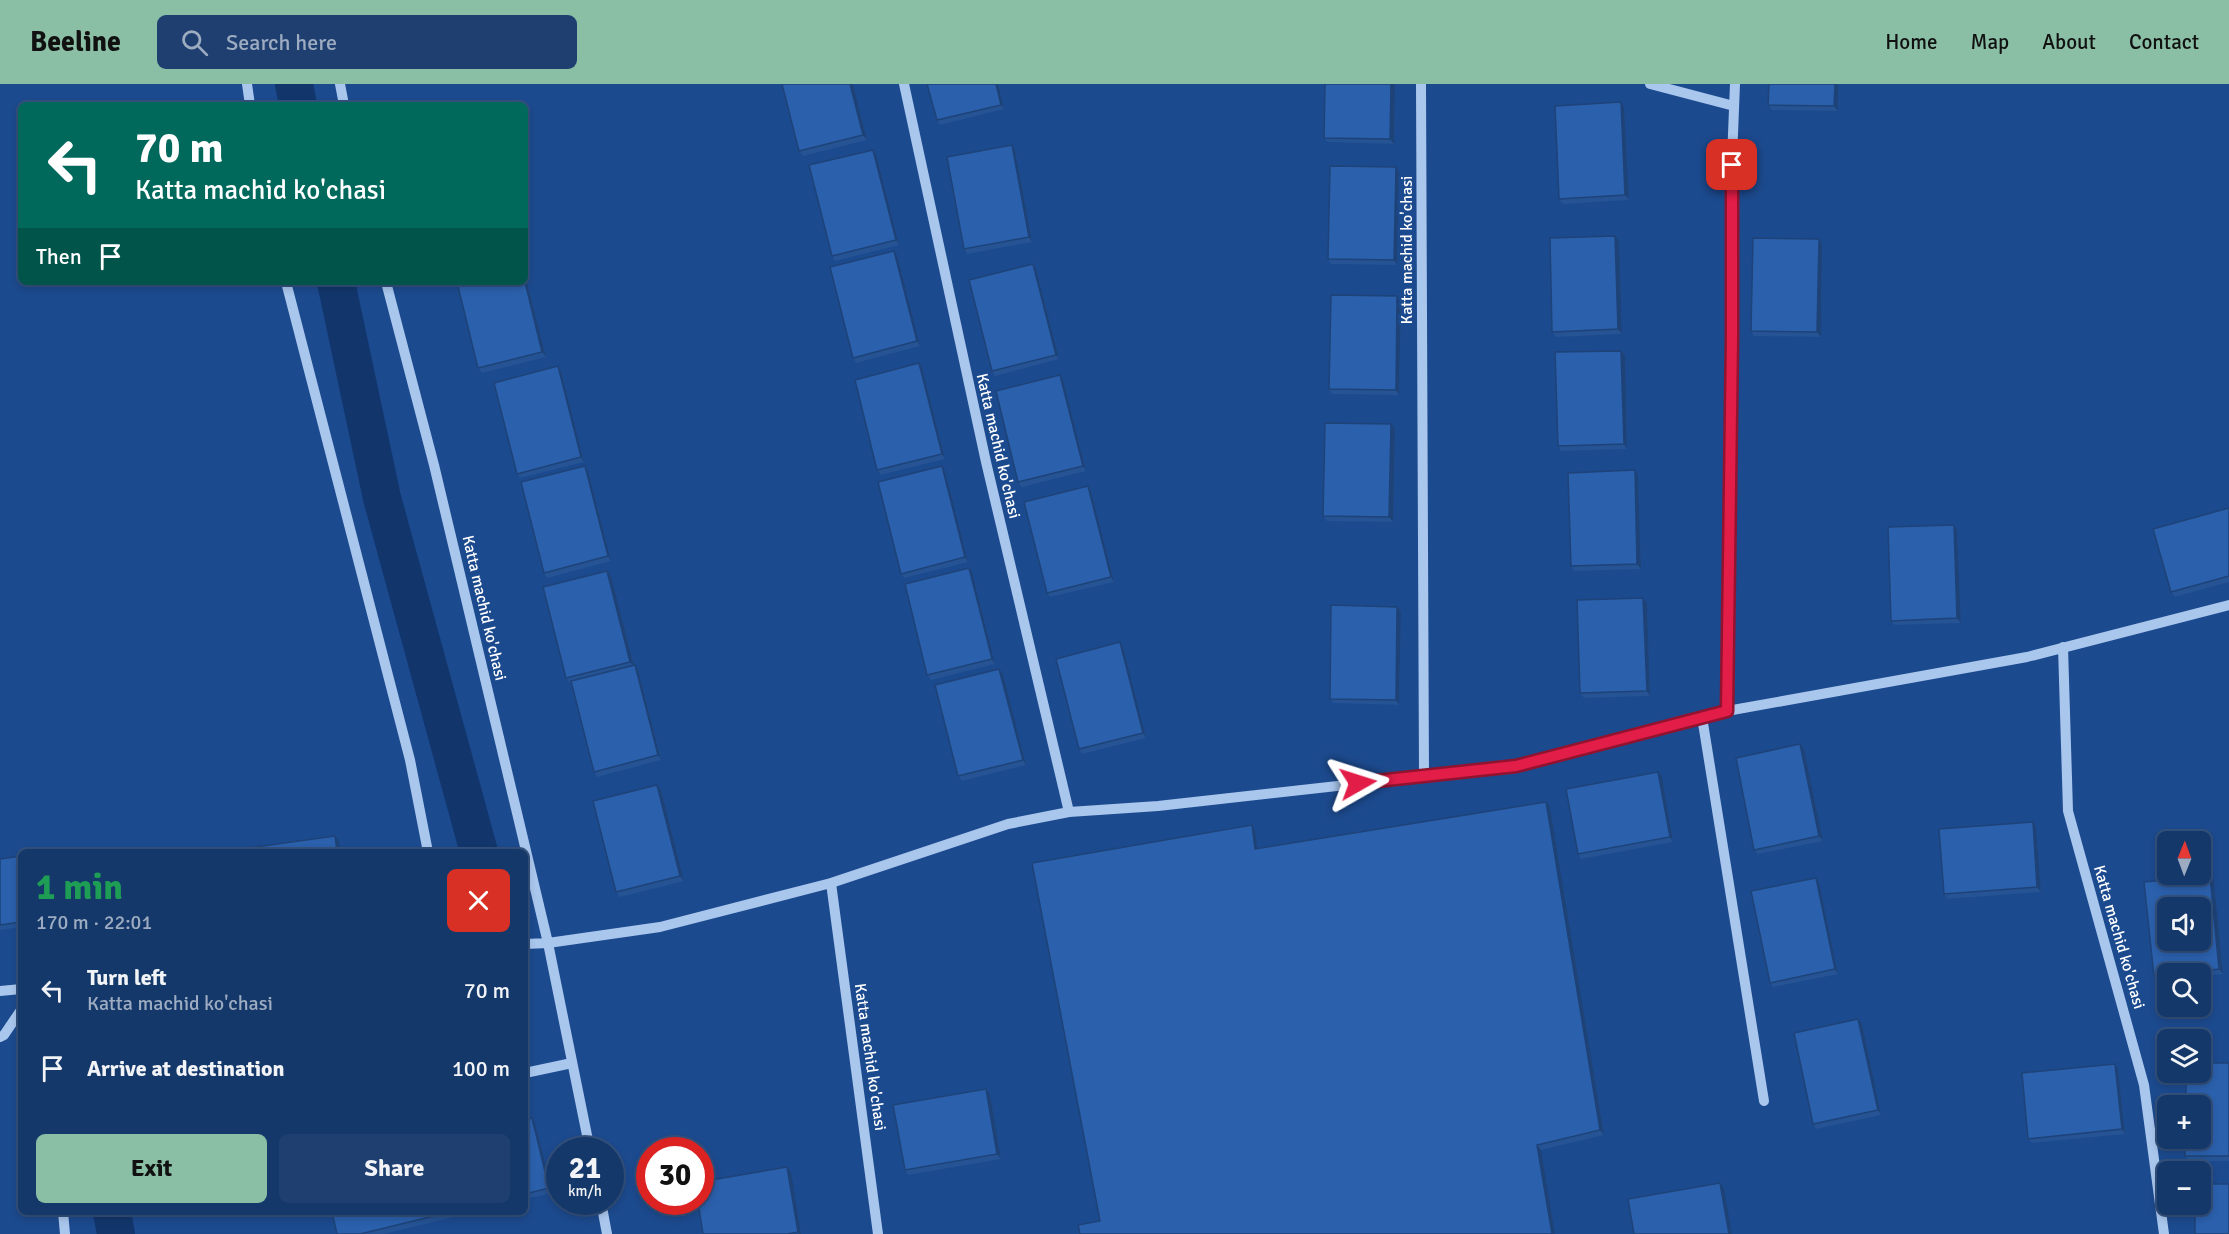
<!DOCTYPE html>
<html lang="en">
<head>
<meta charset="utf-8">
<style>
  :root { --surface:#15386a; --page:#1e3f70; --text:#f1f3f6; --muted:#9dacc1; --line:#34527e; --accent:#8abfa5 }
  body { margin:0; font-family:Signika,sans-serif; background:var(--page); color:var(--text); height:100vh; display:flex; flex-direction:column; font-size:22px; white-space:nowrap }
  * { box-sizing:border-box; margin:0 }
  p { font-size:20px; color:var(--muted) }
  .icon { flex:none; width:33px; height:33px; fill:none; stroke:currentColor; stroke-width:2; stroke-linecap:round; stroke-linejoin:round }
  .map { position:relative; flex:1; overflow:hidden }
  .details { position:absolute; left:18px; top:765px; width:510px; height:366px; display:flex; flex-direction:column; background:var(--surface); border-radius:9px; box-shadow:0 3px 9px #0003,0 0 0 2px var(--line) }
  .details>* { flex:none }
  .top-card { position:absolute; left:18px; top:18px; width:510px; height:183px; border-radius:9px; box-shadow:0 3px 9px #0003,0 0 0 2px var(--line); background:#00695c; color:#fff; overflow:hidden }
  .needle { width:39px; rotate:1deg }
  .fabs { position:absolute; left:2157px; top:747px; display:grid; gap:12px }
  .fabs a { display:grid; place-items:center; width:54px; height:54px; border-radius:9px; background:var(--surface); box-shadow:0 3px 9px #0003,0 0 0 2px var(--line); font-size:30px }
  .speed { position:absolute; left:546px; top:1053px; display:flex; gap:12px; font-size:30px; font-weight:700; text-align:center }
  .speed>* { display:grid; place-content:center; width:78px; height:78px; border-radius:50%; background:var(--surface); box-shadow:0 3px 9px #0003,0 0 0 2px var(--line); line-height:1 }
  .speed small { font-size:15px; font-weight:400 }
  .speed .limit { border:9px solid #d22; background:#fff; color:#111 }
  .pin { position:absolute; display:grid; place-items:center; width:51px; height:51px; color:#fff; margin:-26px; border-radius:12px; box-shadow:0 3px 9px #0006 }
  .me { position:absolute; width:66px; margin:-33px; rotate:84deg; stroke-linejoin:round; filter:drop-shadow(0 0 4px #0008) }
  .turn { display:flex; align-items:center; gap:21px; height:126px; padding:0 18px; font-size:27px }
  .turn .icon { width:78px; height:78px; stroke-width:2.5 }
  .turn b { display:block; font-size:42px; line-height:51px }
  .then { display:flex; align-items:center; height:57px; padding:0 18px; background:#0003; gap:12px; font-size:22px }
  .round { display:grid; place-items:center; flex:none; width:63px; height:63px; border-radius:9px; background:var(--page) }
  .head { display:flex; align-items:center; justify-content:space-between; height:102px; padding:0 18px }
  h1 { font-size:36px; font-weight:700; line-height:45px; color:#1e9e55 }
  .primary-button { display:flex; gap:12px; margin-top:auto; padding:12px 18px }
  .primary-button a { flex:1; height:69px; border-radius:9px; background:var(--accent); color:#111; font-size:24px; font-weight:700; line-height:69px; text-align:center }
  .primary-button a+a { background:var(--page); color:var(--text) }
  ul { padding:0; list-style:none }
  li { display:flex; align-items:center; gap:18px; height:78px; padding:0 18px }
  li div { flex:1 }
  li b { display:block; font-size:22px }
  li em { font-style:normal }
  header { display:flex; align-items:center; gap:36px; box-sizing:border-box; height:84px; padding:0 30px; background:var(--accent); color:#111 }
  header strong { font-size:28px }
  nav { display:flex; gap:33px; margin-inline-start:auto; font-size:21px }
  .search { width:420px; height:54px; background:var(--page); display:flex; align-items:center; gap:15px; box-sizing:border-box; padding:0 21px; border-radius:9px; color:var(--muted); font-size:22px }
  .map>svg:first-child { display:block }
</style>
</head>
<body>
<header>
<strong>Beeline</strong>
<div class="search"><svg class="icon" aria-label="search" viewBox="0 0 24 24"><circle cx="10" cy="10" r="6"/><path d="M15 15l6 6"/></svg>Search here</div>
<nav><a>Home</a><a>Map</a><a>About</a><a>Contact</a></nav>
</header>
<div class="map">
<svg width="2229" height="1150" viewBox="0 0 2229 1150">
  <rect width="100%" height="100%" fill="#1c4a8e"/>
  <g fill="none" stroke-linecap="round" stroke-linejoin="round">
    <path stroke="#12366c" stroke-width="38" d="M 294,0 L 298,21
      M 336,198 L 382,414 L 479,768
      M 112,1128 L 116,1150"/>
    <path stroke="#a9c6ed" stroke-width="10" d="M 247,0 L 250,21
      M 340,0 L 344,21
      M 904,0 L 986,378 L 1069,728
      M 1421,0 L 1424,692
      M 1650,0 L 1734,22
      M 286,198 L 410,676 L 428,768
      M 386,198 L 434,381 L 548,859 L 590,1066
      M 2063,563 L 2068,727 L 2144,1001 L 2164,1150
      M 1727,627 L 1732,254 L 1731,100 L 1735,0
      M 1702,633 L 1764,1017
      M 831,799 L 878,1150
      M 525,860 L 548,859 L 660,843 L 831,799 L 1008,740 L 1069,728 L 1158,722 L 1516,682 L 1727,627 L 2027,573 L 2229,521
      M 0,907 L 21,905
      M 0,953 L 4,951 L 21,926
      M 525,989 L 572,979
      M 601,1118 L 607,1150
      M 63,1128 L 65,1150"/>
  </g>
  <path fill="#255394" d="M 782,0 L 853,0 L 867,56 L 803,72 L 799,67 Z
    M 998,0 L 1004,25 L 940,41 L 937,36 Z
    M 1325,0 L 1395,0 L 1394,60 L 1328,58 L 1324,54 Z
    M 1769,0 L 1838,0 L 1838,27 L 1772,26 L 1768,21 Z
    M 1621,18 L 1624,23 L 1629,116 L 1563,120 L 1559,115 Z
    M 873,66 L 876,70 L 899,161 L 835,177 L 832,172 Z
    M 1015,66 L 1032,158 L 967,170 L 964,165 Z
    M 1396,83 L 1399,88 L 1397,181 L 1331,180 L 1328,175 Z
    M 1615,152 L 1619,157 L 1622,250 L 1556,253 L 1552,248 Z
    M 1819,155 L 1822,160 L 1821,253 L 1754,252 L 1751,247 Z
    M 894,167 L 897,171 L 920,262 L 856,279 L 853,274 Z
    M 1033,180 L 1036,185 L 1059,275 L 995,292 L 992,287 Z
    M 525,191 L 546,273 L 482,289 L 478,284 L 525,198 Z
    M 1397,212 L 1401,217 L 1399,311 L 1332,310 L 1329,305 Z
    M 1621,267 L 1625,271 L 1627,365 L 1561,367 L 1558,362 Z
    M 558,282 L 561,287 L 584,378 L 520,394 L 517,390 Z
    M 922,284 L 945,375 L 881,391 L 877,386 Z
    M 1063,296 L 1086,387 L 1022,403 L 1018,398 Z
    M 1395,345 L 1393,438 L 1327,437 L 1323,432 Z
    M 585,382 L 588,387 L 611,477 L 547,494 L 544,489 Z
    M 942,382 L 945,387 L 968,478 L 904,494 L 901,490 Z
    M 1638,391 L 1641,485 L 1574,487 L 1571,482 Z
    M 1088,402 L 1091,407 L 1114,498 L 1050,513 L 1047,509 Z
    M 2229,424 L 2229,498 L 2175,513 L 2171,508 Z
    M 1954,441 L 1957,446 L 1961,539 L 1895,541 L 1891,537 Z
    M 972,488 L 995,580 L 931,596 L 927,591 Z
    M 611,492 L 634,581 L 635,581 L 638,586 L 661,676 L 597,693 L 594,688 L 571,599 L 570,599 L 566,594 Z
    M 1643,514 L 1647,519 L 1650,612 L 1584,614 L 1580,609 Z
    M 1401,527 L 1399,621 L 1333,619 L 1330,615 Z
    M 1120,558 L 1123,563 L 1146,654 L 1082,670 L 1079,665 Z
    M 1003,590 L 1026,681 L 962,697 L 958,692 Z
    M 1804,665 L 1823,757 L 1758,770 L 1754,766 Z
    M 1658,688 L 1662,693 L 1673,758 L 1581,775 L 1578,770 Z
    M 661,706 L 684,797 L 620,813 L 616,808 Z
    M 1550,723 L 1604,1051 L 1541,1066 L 1100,1137 L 1252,741 L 1255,746 L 1257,764 Z
    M 2033,738 L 2036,743 L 2041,808 L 1947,815 L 1944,810 Z
    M 21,772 L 21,843 L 0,846 L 0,775 Z
    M 2210,792 L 2214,797 L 2223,890 L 2200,892 L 2200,890 L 2168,890 L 2168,896 L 2157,897 L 2154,892 Z
    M 1819,799 L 1838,890 L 1773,903 L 1770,899 Z
    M 1862,940 L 1881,1031 L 1816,1045 L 1813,1040 Z
    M 2229,979 L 2229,1077 L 2189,1077 L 2185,1072 Z
    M 2118,985 L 2125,1050 L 2032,1059 L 2028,1055 Z
    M 986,1005 L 990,1010 L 1001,1075 L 908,1091 L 905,1086 Z
    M 525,1036 L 535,1039 L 553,1109 L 525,1115 Z
    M 332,1128 L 474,1128 L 384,1150 L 337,1150 Z"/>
  <path fill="#1e4378" d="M 850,0 L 853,0 L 867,56 L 863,51 Z
    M 996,0 L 998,0 L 1004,25 L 1001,21 Z
    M 1391,0 L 1395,0 L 1394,60 L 1390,55 Z
    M 1835,0 L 1838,0 L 1838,27 L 1834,22 Z
    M 1621,18 L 1624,23 L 1629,116 L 1625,111 Z
    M 1012,61 L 1015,66 L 1032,158 L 1029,153 Z
    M 873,66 L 876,70 L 899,161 L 896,156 Z
    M 1396,83 L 1399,88 L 1397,181 L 1394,176 Z
    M 1615,152 L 1619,157 L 1622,250 L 1618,245 Z
    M 1819,155 L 1822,160 L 1821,253 L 1817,248 Z
    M 894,167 L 897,171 L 920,262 L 917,257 Z
    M 1033,180 L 1036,185 L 1059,275 L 1056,271 Z
    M 525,191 L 546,273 L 542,268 L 525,198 Z
    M 1397,212 L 1401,217 L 1399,311 L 1396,306 Z
    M 1621,267 L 1625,271 L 1627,365 L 1624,360 Z
    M 919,279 L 922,284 L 945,375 L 942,370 Z
    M 558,282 L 561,287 L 584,378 L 581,373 Z
    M 1060,291 L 1063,296 L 1086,387 L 1083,382 Z
    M 1391,340 L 1395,345 L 1393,438 L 1389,433 Z
    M 585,382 L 588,387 L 611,477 L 608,472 Z
    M 942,382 L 945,387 L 968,478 L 965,473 Z
    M 1635,386 L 1638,391 L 1641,485 L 1637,480 Z
    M 1088,402 L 1091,407 L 1114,498 L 1111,493 Z
    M 1954,441 L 1957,446 L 1961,539 L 1957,534 Z
    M 969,484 L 972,488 L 995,580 L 992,575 Z
    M 607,487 L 611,492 L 634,582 L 630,578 Z
    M 1643,514 L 1647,519 L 1650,612 L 1647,607 Z
    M 1397,523 L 1401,527 L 1399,621 L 1396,616 Z
    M 1120,558 L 1123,563 L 1146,654 L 1143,649 Z
    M 635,581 L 638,586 L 661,676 L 658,671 Z
    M 999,585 L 1003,590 L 1026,681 L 1023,676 Z
    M 1800,660 L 1804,665 L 1823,757 L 1819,752 Z
    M 1658,688 L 1662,693 L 1673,758 L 1670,753 Z
    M 657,701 L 661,706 L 684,797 L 680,792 Z
    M 1546,718 L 1550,723 L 1604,1051 L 1600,1046 Z
    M 2033,738 L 2036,743 L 2041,808 L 2037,803 Z
    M 1252,741 L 1255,746 L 1258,770 L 1255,765 Z
    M 335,752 L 339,757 L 340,768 L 337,768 Z
    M 2210,792 L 2214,797 L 2223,890 L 2219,885 Z
    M 1816,794 L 1819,799 L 1838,890 L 1835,885 Z
    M 1858,935 L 1862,940 L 1881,1031 L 1878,1026 Z
    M 2115,980 L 2118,985 L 2125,1050 L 2122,1045 Z
    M 986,1005 L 990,1010 L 1001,1075 L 997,1070 Z
    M 532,1034 L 535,1039 L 553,1109 L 549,1104 Z
    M 1537,1061 L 1541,1066 L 1555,1150 L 1552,1150 Z
    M 787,1083 L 791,1088 L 801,1150 L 799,1150 L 798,1148 Z
    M 1720,1099 L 1724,1104 L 1732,1150 L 1729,1150 Z"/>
  <path fill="#2b60ac" stroke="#1e4378" stroke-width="1.5" fill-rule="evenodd" d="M 782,0 L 850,0 L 863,51 L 799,67 Z
    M 927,0 L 996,0 L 1001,21 L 937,36 Z
    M 1325,0 L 1391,0 L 1390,55 L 1324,54 Z
    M 1769,0 L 1835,0 L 1834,22 L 1768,21 Z
    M 1621,18 L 1625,111 L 1559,115 L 1555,22 Z
    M 1012,61 L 1029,153 L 964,165 L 947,73 Z
    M 873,66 L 896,156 L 832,172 L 809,81 Z
    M 1330,82 L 1396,83 L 1394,176 L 1328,175 Z
    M 1615,152 L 1618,245 L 1552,248 L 1550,154 Z
    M 1753,154 L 1819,155 L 1817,248 L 1751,247 Z
    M 894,167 L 917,257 L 853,274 L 830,183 Z
    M 1033,180 L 1056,271 L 992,287 L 969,196 Z
    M 457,198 L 525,198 L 542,268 L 478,284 Z
    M 1331,211 L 1397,212 L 1396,306 L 1329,305 Z
    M 1621,267 L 1624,360 L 1558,362 L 1555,268 Z
    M 919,279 L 942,370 L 877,386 L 855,296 Z
    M 558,282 L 581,373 L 517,390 L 494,299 Z
    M 1060,291 L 1083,382 L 1018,398 L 996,307 Z
    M 1325,339 L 1391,340 L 1389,433 L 1323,432 Z
    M 585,382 L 608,472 L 544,489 L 521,398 Z
    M 942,382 L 965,473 L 901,490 L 878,398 Z
    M 1635,386 L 1637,480 L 1571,482 L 1568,389 Z
    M 1088,402 L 1111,493 L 1047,509 L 1024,418 Z
    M 2229,424 L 2229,492 L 2171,508 L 2153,445 Z
    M 1954,441 L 1957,534 L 1891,537 L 1888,443 Z
    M 969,484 L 992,575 L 927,591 L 905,500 Z
    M 607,487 L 630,578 L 566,594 L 543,503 Z
    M 1643,514 L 1647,607 L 1580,609 L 1577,516 Z
    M 1331,521 L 1397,523 L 1396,616 L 1330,615 Z
    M 1120,558 L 1143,649 L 1079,665 L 1056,575 Z
    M 635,581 L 658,671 L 594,688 L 571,597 Z
    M 999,585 L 1023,676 L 958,692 L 935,601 Z
    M 1800,660 L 1819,752 L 1754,766 L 1736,674 Z
    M 1658,688 L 1670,753 L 1578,770 L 1566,705 Z
    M 657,701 L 680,792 L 616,808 L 593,717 Z
    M 1546,718 L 1600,1046 L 1537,1061 L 1552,1150 L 1080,1150 L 1078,1141 L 1100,1137 L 1032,779 L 1252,741 L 1255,765 Z
    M 2033,738 L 2037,803 L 1944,810 L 1939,745 Z
    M 335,752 L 337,768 L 243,768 L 242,765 Z
    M 21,772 L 21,838 L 0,841 L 0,775 Z
    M 2210,792 L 2219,885 L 2177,890 L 2168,890 L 2168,891 L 2154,892 L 2144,798 ZM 2168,824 L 2200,824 L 2200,856 L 2168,856 Z
    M 1816,794 L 1835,885 L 1770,899 L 1751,807 Z
    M 1858,935 L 1878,1026 L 1813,1040 L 1794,949 Z
    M 2200,979 L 2229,979 L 2229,1072 L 2185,1072 L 2185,1054 L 2200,1054 L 2200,1022 L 2186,1022 L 2186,988 L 2200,988 Z
    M 2115,980 L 2122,1045 L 2028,1055 L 2022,989 Z
    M 986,1005 L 997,1070 L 905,1086 L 893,1021 Z
    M 532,1034 L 549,1104 L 525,1110 L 525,1036 Z
    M 787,1083 L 798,1148 L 787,1150 L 703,1150 L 698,1118 L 700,1118 L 700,1098 Z
    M 1720,1099 L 1729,1150 L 1634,1150 L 1628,1115 Z
    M 2200,1100 L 2229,1100 L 2229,1150 L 2195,1150 L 2195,1120 L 2200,1120 Z
    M 332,1128 L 450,1128 L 360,1150 L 337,1150 Z"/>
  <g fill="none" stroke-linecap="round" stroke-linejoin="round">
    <defs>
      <path id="route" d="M 1358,699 L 1516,682 L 1727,627 L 1732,254 L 1732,81"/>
    </defs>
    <use href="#route" stroke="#92132f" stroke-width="15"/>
    <use href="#route" stroke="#e11d48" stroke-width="10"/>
  </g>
  <g text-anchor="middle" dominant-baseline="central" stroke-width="6" stroke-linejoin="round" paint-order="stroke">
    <g font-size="16" fill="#fff" stroke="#1c4a8e">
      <text transform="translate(1407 166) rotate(-90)">Katta machid ko'chasi</text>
      <text transform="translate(998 362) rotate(77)">Katta machid ko'chasi</text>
      <text transform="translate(484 524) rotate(77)">Katta machid ko'chasi</text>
      <text transform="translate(2119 853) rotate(74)">Katta machid ko'chasi</text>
      <text transform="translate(870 973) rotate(82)">Katta machid ko'chasi</text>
    </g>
  </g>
</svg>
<div class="fabs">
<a><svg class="needle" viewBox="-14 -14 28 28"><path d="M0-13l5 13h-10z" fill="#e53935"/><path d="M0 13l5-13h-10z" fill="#9dacc1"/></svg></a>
<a><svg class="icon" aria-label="sound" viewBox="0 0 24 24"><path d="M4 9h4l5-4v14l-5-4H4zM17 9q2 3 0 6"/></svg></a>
<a><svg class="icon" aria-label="search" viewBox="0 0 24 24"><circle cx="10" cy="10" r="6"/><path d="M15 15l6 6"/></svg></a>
<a><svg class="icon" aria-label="layers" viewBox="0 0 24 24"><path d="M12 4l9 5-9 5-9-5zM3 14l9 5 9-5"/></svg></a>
<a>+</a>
<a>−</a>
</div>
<div class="speed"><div>21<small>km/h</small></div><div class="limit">30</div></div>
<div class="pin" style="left:1732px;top:81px;background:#d93025"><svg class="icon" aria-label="arrive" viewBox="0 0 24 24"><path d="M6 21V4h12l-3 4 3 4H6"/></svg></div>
<svg class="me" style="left:1358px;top:699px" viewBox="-20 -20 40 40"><path d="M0-17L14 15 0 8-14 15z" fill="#e11d48" stroke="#fff" stroke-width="4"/></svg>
<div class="top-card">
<div class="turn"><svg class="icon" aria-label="left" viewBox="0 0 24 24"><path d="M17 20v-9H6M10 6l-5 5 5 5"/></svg><div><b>70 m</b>Katta machid ko'chasi</div></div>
<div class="then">Then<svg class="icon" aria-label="arrive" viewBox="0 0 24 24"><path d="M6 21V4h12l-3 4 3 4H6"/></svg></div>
</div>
<section class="details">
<div class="head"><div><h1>1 min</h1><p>170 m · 22:01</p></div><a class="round" style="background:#d93025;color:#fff"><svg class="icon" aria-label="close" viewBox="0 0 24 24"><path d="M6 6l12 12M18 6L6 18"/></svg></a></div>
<ul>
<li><svg class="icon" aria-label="left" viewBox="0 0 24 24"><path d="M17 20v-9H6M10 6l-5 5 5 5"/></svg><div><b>Turn left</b><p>Katta machid ko'chasi</p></div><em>70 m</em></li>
<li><svg class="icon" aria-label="arrive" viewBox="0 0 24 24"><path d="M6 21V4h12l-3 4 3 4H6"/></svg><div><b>Arrive at destination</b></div><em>100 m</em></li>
</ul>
<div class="primary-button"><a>Exit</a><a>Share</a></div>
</section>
</div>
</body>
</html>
